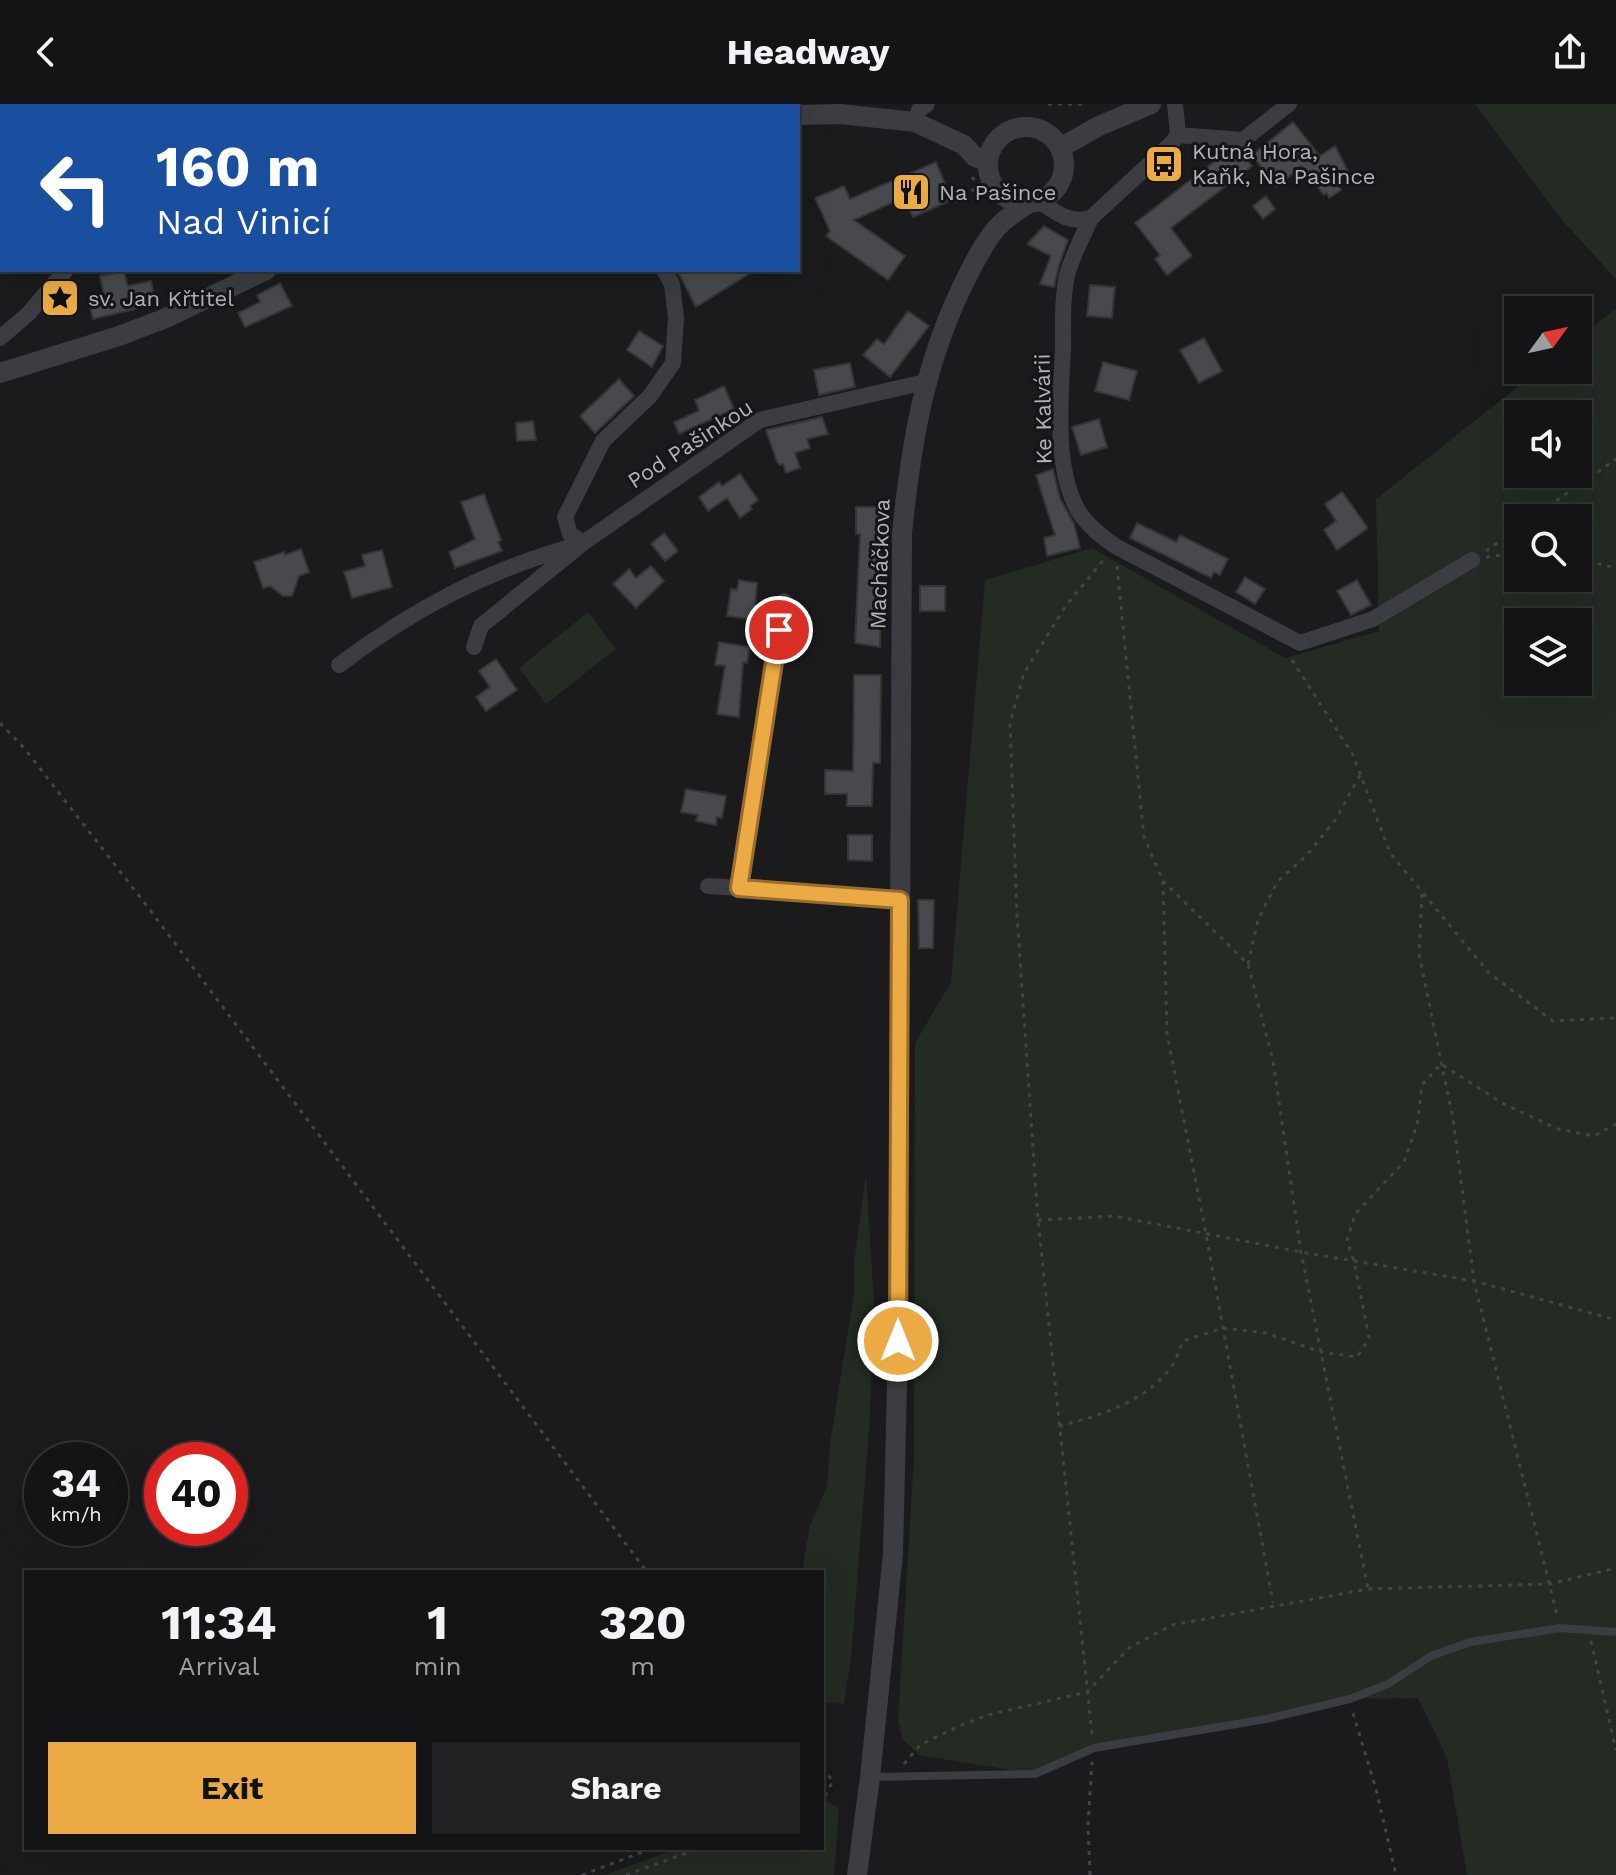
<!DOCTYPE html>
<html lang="en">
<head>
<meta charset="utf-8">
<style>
  :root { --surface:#141416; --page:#212123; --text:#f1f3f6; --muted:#9d9ea1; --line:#333335; --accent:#ebaa44 }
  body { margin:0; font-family:"Work Sans",sans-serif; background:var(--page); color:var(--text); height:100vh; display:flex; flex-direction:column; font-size:30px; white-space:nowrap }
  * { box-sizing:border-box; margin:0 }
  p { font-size:26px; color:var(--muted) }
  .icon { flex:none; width:44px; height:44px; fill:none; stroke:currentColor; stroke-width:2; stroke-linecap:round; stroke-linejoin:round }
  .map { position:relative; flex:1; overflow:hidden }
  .drawer { position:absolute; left:24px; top:1466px; width:800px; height:280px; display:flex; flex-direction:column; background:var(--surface); border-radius:0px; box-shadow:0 8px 32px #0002,0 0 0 2px var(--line) }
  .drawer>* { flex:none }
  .banner { position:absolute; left:0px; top:0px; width:800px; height:168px; box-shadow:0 8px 32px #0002,0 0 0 2px var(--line); background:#1a4fa0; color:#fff; overflow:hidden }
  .needle { width:52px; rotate:57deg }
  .fabs { position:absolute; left:1504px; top:192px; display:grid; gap:16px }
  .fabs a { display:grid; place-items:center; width:88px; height:88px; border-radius:0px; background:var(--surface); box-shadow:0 8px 32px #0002,0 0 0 2px var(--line); font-size:40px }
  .speed { position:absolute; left:24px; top:1338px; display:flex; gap:16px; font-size:40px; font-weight:700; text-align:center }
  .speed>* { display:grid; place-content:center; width:104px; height:104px; border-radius:50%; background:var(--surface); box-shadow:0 8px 32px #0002,0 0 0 2px var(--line); line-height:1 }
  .speed small { font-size:20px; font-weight:400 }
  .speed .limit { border:12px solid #d22; background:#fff; color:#111 }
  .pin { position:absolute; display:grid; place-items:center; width:68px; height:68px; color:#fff; margin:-34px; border:4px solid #fff; border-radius:50%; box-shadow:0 2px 8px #0007 }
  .me { position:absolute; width:88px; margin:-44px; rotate:0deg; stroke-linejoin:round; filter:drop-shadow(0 0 6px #0008) }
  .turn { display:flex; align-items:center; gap:28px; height:168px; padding:0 24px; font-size:36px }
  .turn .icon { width:104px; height:104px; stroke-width:2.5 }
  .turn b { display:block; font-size:56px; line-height:68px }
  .eta { display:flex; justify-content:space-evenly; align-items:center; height:136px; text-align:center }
  .eta b { font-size:48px; font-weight:700; line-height:56px }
  .button { display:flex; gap:16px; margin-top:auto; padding:16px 24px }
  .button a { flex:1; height:92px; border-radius:0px; background:var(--accent); color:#111; font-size:32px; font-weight:700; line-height:92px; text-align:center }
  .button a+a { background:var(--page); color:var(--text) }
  header { display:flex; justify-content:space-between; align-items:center; height:104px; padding:0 24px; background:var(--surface); font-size:36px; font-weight:700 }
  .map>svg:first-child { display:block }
</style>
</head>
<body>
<header><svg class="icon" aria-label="back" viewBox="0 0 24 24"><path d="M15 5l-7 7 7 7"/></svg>Headway<svg class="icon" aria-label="share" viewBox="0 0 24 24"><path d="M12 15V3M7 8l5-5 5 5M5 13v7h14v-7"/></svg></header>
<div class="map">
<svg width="1616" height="1771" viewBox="0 0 1616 1771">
  <rect width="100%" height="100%" fill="#1b1b1d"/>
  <path fill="#232b23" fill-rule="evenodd" d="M 1475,0 L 1616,0 L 1616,175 L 1561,115 Z
    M 1616,204 L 1616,1771 L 1467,1771 L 1447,1654 L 1418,1594 L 1350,1595 L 1266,1615 L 1094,1644 L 1035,1670 L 919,1651 L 902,1634 L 898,1615 L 914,1354 L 915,939 L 951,878 L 985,476 L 1092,444 L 1285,554 L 1379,527 L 1376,395 L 1539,266 L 1578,266 L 1578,235 ZM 1518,310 L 1578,310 L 1578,370 L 1518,370 ZM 1518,414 L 1578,414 L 1578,474 L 1518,474 ZM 1518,518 L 1578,518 L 1578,578 L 1518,578 Z
    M 588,508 L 616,545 L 546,600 L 519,564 Z
    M 866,1070 L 874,1199 L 870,1313 L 851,1554 L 844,1600 L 822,1599 L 822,1468 L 802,1468 L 810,1421 L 827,1382 L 830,1340 L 854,1189 L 854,1159 Z
    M 822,1693 L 839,1705 L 834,1771 L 604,1771 L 679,1744 L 822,1744 Z"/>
  <path fill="#48494d" stroke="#353539" stroke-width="2" d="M 1293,18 L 1320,52 L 1335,42 L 1351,73 L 1338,82 L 1341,86 L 1329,94 L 1327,89 L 1324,91 L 1301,62 L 1277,83 L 1252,51 Z
    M 1229,46 L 1240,47 L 1252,62 L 1171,124 L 1192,152 L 1167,171 L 1155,155 L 1160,151 L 1135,119 Z
    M 936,58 L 952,96 L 913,113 L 904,93 L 854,116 L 905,152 L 888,176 L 826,132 L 830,127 L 815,94 L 844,82 L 850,95 Z
    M 1266,92 L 1275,105 L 1263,115 L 1253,102 Z
    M 1044,122 L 1068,136 L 1059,161 L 1054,183 L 1040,180 L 1051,152 L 1027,140 Z
    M 677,166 L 755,166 L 696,203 Z
    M 124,168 L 128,182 L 151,177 L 156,200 L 93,215 L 88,195 L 104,191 L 100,172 Z
    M 280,179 L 292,202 L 245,223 L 238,209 L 260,198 L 257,191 Z
    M 1090,181 L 1115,183 L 1112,214 L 1087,212 Z
    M 908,207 L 929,222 L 890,273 L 863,251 L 877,235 L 884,240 Z
    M 639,227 L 663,242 L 652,263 L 627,246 Z
    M 1204,234 L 1222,267 L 1199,279 L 1180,246 Z
    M 1103,258 L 1137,267 L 1129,296 L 1095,287 Z
    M 850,259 L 855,283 L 819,291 L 814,266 Z
    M 619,275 L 634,292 L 595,329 L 580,312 Z
    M 724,282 L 734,305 L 679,330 L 674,318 L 699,307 L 695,296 Z
    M 822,313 L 828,330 L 807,335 L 810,344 L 795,349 L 800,364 L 786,369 L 783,360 L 780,361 L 777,358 L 766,326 Z
    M 1099,315 L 1107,343 L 1081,351 L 1072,323 Z
    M 533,317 L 536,336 L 517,337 L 516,319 Z
    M 1053,365 L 1060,394 L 1074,420 L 1080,444 L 1047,452 L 1044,434 L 1055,431 L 1036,371 Z
    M 740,370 L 758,396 L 750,402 L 752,405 L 740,414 L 727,394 L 708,407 L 699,393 L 719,378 L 722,382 Z
    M 1342,388 L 1368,424 L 1337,446 L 1324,426 L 1336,417 L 1325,400 Z
    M 484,390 L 501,436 L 498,438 L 502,447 L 455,464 L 449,448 L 475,435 L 461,398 Z
    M 856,403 L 883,403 L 880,543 L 855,539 L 860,430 L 856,430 Z
    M 1137,419 L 1176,438 L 1180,431 L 1228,455 L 1220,471 L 1214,468 L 1211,474 L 1130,434 Z
    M 664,429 L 678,447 L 665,457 L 651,440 Z
    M 301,445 L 309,468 L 299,472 L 292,492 L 283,492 L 270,482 L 263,484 L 254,458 L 284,448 L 285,451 Z
    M 382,446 L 392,483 L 352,494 L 344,468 L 365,462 L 362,451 Z
    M 651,462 L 664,477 L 636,504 L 613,480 L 629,465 L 636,474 Z
    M 1245,473 L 1265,485 L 1255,500 L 1236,488 Z
    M 739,476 L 757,479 L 754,516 L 727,512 L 731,485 L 737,486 Z
    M 1357,476 L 1371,501 L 1351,511 L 1337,487 Z
    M 920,482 L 945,482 L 945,507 L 920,507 Z
    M 719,538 L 750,543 L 747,559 L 743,558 L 739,613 L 717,610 L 725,562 L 715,561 Z
    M 496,555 L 517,586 L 486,607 L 476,593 L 490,583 L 479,567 Z
    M 854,571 L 881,571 L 880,659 L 873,659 L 872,702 L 847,702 L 847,690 L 825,690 L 825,666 L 853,667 Z
    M 686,685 L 726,692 L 722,714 L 717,713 L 716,721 L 696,717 L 698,711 L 681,708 Z
    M 848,731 L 872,731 L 872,757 L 848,756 Z
    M 918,796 L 934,796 L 933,844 L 919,844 Z"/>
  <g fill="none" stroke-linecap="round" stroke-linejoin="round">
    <path stroke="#424449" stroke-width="3" stroke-dasharray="4 6" stroke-linecap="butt" d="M 1048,0 L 1082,0
      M 972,73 L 979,82 L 999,89
      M 955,98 L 979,82
      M 1532,414 L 1616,355
      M 1486,447 L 1518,424
      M 1486,453 L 1518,449
      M 1578,455 L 1616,464
      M 1117,462 L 1144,733 L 1163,777 L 1248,860 L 1273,957 L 1301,1148 L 1368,1485
      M 1292,556 L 1353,651 L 1390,749 L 1489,869 L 1553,917 L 1616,914
      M 0,619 L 24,644 L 147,802 L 647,1468
      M 1163,777 L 1167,930 L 1206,1130 L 1273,1499
      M 1422,790 L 1419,850 L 1453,1015 L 1474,1177 L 1557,1511
      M 1248,860 L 1258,816 L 1277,778 L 1306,752 L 1336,715 L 1360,671
      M 1038,1116 L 1114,1112 L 1301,1148 L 1474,1177 L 1616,1216
      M 1059,1322 C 1099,1312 1142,1299 1169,1266 C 1176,1258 1179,1246 1183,1237 L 1223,1224 L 1266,1229 L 1321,1248 L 1357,1253 L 1369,1234 L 1354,1157 L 1347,1137 L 1355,1110 L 1404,1058 L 1417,1021 L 1422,981 L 1441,960 L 1504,1000 L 1558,1025 L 1594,1032 L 1616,1020
      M 1591,1537 L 1616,1646
      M 1353,1609 L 1376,1685 L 1396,1771
      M 1092,1630 L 1038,1116 L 1017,812 L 1010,619 L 1024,569 L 1065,503 L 1105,454
      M 904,1660 L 920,1641 L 959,1622 L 988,1611 L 1087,1588 L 1129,1544 L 1172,1521 L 1368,1485 L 1550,1480 L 1616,1464
      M 822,1664 L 833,1677 L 822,1697
      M 822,1678 L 825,1677
      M 582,1771 L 653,1744
      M 626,1771 L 700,1744
      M 1090,1771 L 1088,1721 L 1092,1658"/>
    <path stroke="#3c3d42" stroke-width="8" d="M 871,1673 L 1035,1670 L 1094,1644 L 1266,1615 L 1350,1595 L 1388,1580 L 1431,1552 L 1470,1538 L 1560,1524 L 1616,1528"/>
    <path stroke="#3c3d42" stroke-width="16" d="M 687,0 L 687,2
      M 212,2 L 215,0
      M 915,18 L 919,6 L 927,0
      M 1178,31 L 1243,36 L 1289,0
      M 1039,97 C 1057,109 1069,120 1091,114 L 1170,41 L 1178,31 L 1175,0
      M 1091,114 C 1083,132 1072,152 1067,171 C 1062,195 1063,220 1063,244 C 1061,293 1053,365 1079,408 C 1088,422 1101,432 1115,442 L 1300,539 L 1373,515 L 1472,456
      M 0,234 L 28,210 L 66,166
      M 583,439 L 570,430 L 565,413 L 603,337 L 650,292 L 673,259 L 676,214 L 672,180 L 664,166
      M 784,497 L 739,784 L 900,796
      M 474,543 L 481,522 L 583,439 L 760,316 L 925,278
      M 339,561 C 412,506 485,467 574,442
      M 708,782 L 739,784"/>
    <path stroke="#3c3d42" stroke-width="20" d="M 798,11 L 840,10 L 915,18 L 964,41 L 975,53 L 988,58
      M988 61a38 38 0 1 1 76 0a38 38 0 1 1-76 0Z
      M 1060,44 L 1099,22 L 1151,0
      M 0,269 L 119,232 L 166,214 L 266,166
      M 857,1771 L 870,1673 L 893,1450 L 898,1237 L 902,429 C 911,342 923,265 961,185 C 971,165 981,143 995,126 C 1003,115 1018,107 1029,99"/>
  </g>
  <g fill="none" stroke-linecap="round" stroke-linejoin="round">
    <defs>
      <path id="route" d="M 779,526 L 739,784 L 900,796 L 898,1237"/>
    </defs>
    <use href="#route" stroke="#996e2c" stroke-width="20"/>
    <use href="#route" stroke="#ebaa44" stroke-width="14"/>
  </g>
  <defs>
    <symbol id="bus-square" viewBox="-11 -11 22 22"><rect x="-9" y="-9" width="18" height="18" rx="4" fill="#ebaa44" stroke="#161618"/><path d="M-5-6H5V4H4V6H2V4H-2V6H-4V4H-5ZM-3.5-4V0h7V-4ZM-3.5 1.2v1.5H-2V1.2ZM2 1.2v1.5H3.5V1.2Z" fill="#111"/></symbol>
    <symbol id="restaurant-square" viewBox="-11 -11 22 22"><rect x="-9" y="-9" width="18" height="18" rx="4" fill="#ebaa44" stroke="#161618"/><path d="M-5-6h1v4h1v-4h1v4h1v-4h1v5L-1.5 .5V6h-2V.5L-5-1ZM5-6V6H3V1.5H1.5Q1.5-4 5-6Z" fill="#111"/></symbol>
    <symbol id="sight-square" viewBox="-11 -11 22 22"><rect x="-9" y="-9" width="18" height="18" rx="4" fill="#ebaa44" stroke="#161618"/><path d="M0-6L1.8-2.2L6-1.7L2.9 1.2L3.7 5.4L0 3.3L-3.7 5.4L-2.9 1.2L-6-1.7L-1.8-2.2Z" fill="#111"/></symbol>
  </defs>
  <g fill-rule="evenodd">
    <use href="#bus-square" x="1142" y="38" width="44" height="44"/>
    <use href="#restaurant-square" x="889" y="66" width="44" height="44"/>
    <use href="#sight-square" x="38" y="172" width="44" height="44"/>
  </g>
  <g text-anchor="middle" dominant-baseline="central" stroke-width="6" stroke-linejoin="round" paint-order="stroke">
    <g font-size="22" fill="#aeb3bc" stroke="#161618" text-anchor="start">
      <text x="1192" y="47">Kutná Hora,<tspan x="1192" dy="25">Kaňk, Na Pašince</tspan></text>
      <text x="939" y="88">Na Pašince</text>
      <text x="88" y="194">sv. Jan Křtitel</text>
    </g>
    <g font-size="22" fill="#aeb3bc" stroke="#161618">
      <text transform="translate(1043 305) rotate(-91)">Ke Kalvárii</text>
      <text transform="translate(690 340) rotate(-33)">Pod Pašinkou</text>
      <text transform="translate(880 460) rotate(-88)">Macháčkova</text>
    </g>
  </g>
</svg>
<div class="fabs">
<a><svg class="needle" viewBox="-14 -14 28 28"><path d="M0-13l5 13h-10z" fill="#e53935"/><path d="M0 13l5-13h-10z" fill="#9d9ea1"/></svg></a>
<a><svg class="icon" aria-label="sound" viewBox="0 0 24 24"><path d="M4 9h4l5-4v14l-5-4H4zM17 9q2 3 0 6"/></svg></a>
<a><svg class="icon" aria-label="search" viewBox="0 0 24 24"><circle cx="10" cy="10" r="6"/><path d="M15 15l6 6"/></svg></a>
<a><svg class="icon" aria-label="layers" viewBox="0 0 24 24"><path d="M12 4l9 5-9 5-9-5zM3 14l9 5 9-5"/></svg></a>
</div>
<div class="speed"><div>34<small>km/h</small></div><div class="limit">40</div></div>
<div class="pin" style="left:779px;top:526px;background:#d93025"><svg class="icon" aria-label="arrive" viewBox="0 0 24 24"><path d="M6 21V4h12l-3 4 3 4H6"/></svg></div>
<svg class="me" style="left:898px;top:1237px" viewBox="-20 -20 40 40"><circle r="17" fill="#ebaa44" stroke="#fff" stroke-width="3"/><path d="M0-11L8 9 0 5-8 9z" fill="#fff"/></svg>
<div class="banner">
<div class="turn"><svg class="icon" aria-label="left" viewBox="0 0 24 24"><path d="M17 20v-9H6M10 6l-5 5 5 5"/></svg><div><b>160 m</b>Nad Vinicí</div></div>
</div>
<section class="drawer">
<div class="eta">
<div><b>11:34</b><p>Arrival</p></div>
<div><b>1</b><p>min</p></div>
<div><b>320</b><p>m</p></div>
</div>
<div class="button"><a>Exit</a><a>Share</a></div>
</section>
</div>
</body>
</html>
